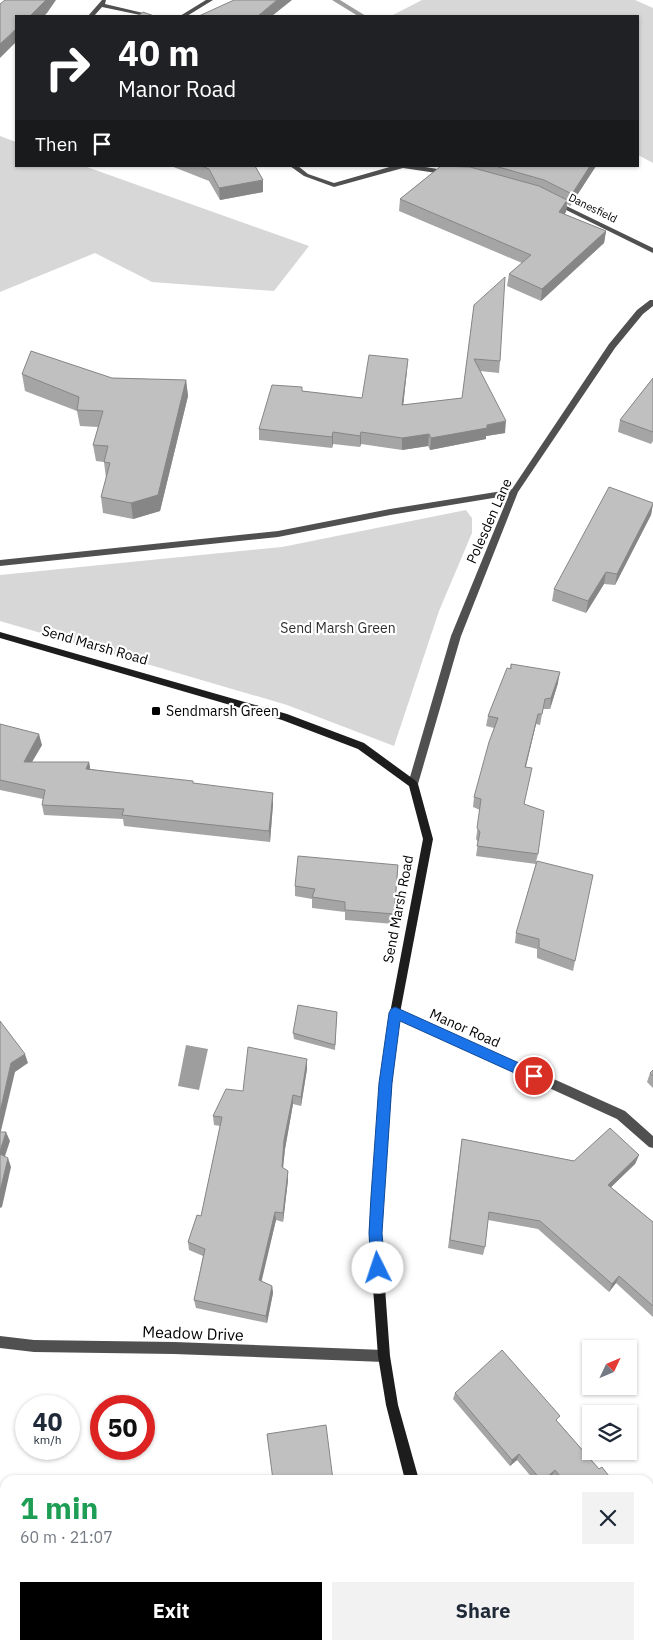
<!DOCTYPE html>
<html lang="en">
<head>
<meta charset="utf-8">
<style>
  :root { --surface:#fff; --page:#f2f2f3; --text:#1f2937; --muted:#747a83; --accent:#000 }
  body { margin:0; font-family:"IBM Plex Sans",sans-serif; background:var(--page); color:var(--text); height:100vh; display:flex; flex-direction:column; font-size:19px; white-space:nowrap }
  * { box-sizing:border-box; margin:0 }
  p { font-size:16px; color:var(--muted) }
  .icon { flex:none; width:28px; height:28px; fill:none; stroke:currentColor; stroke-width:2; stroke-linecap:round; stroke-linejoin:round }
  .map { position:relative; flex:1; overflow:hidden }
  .drawer { position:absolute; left:0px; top:1475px; width:654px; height:175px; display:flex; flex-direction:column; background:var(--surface); border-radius:15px 15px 0 0; box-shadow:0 1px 4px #0004 }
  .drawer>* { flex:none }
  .guide { position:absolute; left:15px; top:15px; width:624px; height:152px; border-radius:0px; box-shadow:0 1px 4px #0004; background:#202124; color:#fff; overflow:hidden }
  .needle { width:32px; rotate:46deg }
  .fabs { position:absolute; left:582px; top:1340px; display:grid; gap:10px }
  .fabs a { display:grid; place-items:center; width:55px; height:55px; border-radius:0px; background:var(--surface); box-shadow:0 1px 4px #0004; font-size:25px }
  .speed { position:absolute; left:15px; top:1395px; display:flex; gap:10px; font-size:25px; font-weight:700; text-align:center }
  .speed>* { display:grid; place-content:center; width:65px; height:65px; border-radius:50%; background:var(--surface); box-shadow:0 1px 4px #0004; line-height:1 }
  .speed small { font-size:12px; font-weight:400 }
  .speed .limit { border:8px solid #d22; background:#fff; color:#111 }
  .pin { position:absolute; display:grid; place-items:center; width:42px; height:42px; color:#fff; margin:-21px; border:2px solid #fff; border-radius:50%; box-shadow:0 1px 5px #0007 }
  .me { position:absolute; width:55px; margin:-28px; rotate:356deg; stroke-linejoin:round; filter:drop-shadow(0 0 4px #0008) }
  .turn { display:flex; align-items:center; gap:18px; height:105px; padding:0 20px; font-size:22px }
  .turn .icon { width:65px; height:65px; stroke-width:2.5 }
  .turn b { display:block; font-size:35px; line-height:42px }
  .then { display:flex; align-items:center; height:48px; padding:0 20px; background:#0003; gap:10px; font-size:19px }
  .round { display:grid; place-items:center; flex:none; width:52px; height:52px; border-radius:0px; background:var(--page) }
  .overview { display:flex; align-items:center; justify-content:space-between; height:85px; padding:0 20px }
  h1 { font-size:30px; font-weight:700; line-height:38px; color:#1e9e55 }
  .button { display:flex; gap:10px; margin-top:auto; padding:10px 20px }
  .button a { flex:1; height:58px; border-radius:0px; background:var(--accent); color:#fff; font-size:20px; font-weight:700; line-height:58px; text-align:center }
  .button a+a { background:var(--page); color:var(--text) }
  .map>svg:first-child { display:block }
</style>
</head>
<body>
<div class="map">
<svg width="653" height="1650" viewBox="0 0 653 1650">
  <rect width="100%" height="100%" fill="#fff"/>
  <path fill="#d7d7d7" d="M 422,0 L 635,0 L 653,8 L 653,163 L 638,155 L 638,16 L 391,16 Z
    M 0,136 L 16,142 L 16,166 L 84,166 L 309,246 L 274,291 L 152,282 L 95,253 L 0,292 Z
    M 466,510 L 472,518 L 472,533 L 439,611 L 394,746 L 287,705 L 0,621 L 0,575 L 282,547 Z"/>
  <path fill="#9e9e9e" d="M 186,1045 L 208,1049 L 199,1090 L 178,1086 Z"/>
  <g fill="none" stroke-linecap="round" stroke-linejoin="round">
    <path fill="#9e9e9e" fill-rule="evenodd" d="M 332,0 L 340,0 L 366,16 L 358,16 Z"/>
    <path fill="#505050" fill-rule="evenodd" d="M 102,0 L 106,0 L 105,4 L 156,16 L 145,16 L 102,7 L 94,16 L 88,16 Z
      M 206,0 L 213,0 L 187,16 L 180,16 Z
      M 290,166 L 298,166 L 308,174 L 334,183 L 393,166 L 419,166 L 450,171 L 453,173 L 450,175 L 403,168 L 334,187 L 304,176 Z
      M 552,201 L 556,201 L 653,248 L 653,253 L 552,203 Z
      M 514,489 L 517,490 L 517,494 L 390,515 L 278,537 L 0,566 L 0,560 L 278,531 L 390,509 Z
      M 395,1008 L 625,1111 L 653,1136 L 653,1148 L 649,1147 L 617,1119 L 391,1016 L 390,1013 L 391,1010 Z
      M 0,1336 L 34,1340 L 174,1342 L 384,1350 L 388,1352 L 390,1356 L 388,1360 L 384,1362 L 174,1354 L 34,1352 L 0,1348 Z"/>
    <path fill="#505050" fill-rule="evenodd" d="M 650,300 L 653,300 L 653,306 L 643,314 L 615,348 L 518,492 L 461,636 L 418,784 L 416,787 L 410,787 L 408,784 L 451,636 L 510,492 L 609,344 L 637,310 Z"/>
    <path fill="#1d1d1d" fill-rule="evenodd" d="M 0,632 L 287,714 L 364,743 L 416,781 L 418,784 L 433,839 L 400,1013 L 392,1083 L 381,1233 L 390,1356 L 398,1405 L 419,1480 L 405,1480 L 386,1405 L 378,1356 L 369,1233 L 380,1083 L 390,1013 L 423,839 L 409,786 L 358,749 L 282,720 L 0,638 Z
      M 462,1645 L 476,1645 L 478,1650 L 464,1650 Z"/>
  </g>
  <path fill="#a5a5a5" d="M 171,166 L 255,166 L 263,180 L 263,192 L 220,200 L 209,181 Z
    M 441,166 L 596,166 L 570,206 L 567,204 L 566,212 L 564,214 L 606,231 L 604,243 L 541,301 L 507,286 L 509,274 L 522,263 L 399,211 L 400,199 Z
    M 474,305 L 500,361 L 499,373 L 480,371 L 505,433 L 486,436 L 486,439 L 430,450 L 428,446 L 402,450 L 361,444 L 360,447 L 333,444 L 332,448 L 259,440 L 259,429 L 302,391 L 362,398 L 407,370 L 403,405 L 462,398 Z
    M 22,374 L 112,378 L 186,380 L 188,396 L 160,511 L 133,519 L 103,513 L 101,497 L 106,478 L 104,462 L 96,461 L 93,445 L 98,427 L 80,426 L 77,411 L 25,391 Z
    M 653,378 L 653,441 L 651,444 L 618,432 L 620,420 Z
    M 653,503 L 651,515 L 615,585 L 604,584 L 586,613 L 552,601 L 554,589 Z
    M 511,664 L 558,683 L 550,709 L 543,709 L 540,725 L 536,724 L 526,767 L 524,804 L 538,854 L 536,862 L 575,961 L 573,971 L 537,958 L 537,949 L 515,943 L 516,933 L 536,864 L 476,856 L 478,842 L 476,839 L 480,810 L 473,807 L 474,797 L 494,728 L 486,726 L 488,716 L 510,669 Z
    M 0,724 L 42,745 L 32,762 L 89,762 L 90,769 L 193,783 L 273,804 L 270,842 L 124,826 L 123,819 L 44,815 L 42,805 L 43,799 L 0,790 Z
    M 398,865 L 394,924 L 345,920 L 345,912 L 312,908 L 312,899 L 295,896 L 295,886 Z
    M 337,1012 L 335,1050 L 294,1039 L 293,1033 Z
    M 307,1059 L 307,1069 L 301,1106 L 293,1104 L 285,1149 L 283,1168 L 288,1171 L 288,1180 L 283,1222 L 276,1220 L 261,1281 L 272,1286 L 273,1293 L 267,1323 L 196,1308 L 194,1300 L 203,1256 L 189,1250 L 188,1242 L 201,1216 L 220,1126 L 214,1125 L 213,1116 L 243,1091 Z
    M 653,1070 L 653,1088 L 647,1082 L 650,1073 Z
    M 462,1139 L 574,1161 L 639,1155 L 635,1164 L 611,1187 L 653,1222 L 653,1317 L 616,1283 L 609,1292 L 538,1229 L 488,1220 L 485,1247 L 483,1255 L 448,1248 Z
    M 455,1393 L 558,1422 L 599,1469 L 612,1480 L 556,1480 L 552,1475 L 547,1480 L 534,1480 L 517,1460 L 510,1466 L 453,1399 Z
    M 605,1645 L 631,1645 L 625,1650 L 608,1650 Z"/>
  <path fill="#868686" d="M 46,0 L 56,0 L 47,13 L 44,16 L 30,16 Z
    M 277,0 L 292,0 L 272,16 L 259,16 L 259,15 Z
    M 16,29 L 16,42 L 0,58 L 0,44 Z
    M 590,166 L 596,166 L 570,206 L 572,194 Z
    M 263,180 L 263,192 L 220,200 L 219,188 Z
    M 567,200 L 566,212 L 558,224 L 559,212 Z
    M 606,231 L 604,243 L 541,301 L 542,289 Z
    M 408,359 L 407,370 L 402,417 L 402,405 Z
    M 186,380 L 188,396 L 160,511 L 133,519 L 131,503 Z
    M 506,421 L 505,433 L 486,436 L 486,439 L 430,450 L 431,438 Z
    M 333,432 L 333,444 L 332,448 L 332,437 Z
    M 361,432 L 361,444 L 360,447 L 360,436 Z
    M 429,434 L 428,446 L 402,450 L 402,438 Z
    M 653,504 L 651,515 L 615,585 L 617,574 Z
    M 606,572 L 604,584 L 586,613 L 588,601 Z
    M 560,672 L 558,683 L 550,709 L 551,698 Z
    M 538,714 L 536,724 L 523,777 L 525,767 Z
    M 39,734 L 42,745 L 26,772 L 24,762 Z
    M 89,762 L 91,773 L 86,769 Z
    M 273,793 L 273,804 L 270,842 L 269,831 Z
    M 25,1054 L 28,1063 L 15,1072 L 0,1135 L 0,1112 L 11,1063 Z
    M 307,1059 L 307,1069 L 301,1106 L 301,1097 Z
    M 293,1095 L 293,1104 L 285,1149 L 282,1176 L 282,1167 L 284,1140 Z
    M 6,1132 L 10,1141 L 3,1162 L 0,1155 L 0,1151 Z
    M 639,1155 L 635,1164 L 605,1193 L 608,1185 Z
    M 8,1158 L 11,1167 L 2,1207 L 0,1208 L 0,1191 Z
    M 288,1171 L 288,1180 L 283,1222 L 283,1213 Z
    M 275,1212 L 276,1220 L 260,1288 L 259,1280 Z
    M 619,1276 L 616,1283 L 609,1292 L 612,1284 Z
    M 272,1286 L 273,1293 L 267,1323 L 266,1316 Z
    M 519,1454 L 517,1460 L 510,1466 L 512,1460 Z
    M 555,1470 L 552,1475 L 547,1480 L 544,1480 Z"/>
  <path fill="#c0c0c0" stroke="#868686" d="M 5,0 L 46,0 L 30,16 L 16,16 L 16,29 L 0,44 L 0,4 Z
    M 234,0 L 277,0 L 259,15 L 261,16 L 199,16 Z
    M 143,12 L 154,16 L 138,16 Z
    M 202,166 L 255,166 L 263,180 L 219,188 L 209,169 Z
    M 441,166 L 470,167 L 539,186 L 567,200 L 559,212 L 606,231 L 542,289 L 509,274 L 531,255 L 400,199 Z
    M 495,166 L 590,166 L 572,194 L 544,180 Z
    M 505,277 L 500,361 L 474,359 L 506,421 L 487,425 L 487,428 L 431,438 L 429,434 L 402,438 L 361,432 L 360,436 L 333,432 L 332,437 L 259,429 L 272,385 L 302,387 L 302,391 L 362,398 L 369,355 L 408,359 L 402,405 L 462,398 L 474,305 Z
    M 31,351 L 112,378 L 186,380 L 158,495 L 131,503 L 101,497 L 110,463 L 104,462 L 108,446 L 93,445 L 103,411 L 77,410 L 79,397 L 22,374 Z
    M 653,378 L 653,432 L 620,420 Z
    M 609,487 L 653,503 L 653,504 L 617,574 L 606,572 L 588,601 L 554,589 Z
    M 511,664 L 560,672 L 551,698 L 545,699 L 542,714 L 538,714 L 525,767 L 532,768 L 524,804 L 544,811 L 538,854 L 477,846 L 480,832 L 477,828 L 481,799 L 474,797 L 489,742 L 498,718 L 488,716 L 507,668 L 511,669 Z
    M 0,724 L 39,734 L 24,762 L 89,762 L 86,769 L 193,781 L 193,783 L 273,793 L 269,831 L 122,815 L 124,809 L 42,805 L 45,790 L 0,780 Z
    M 298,856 L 398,865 L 394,914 L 345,910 L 345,902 L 312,897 L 315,889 L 295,886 Z
    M 537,861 L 593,875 L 575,961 L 539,948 L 539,939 L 516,933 Z
    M 298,1005 L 337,1012 L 335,1045 L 293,1033 Z
    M 0,1021 L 25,1054 L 11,1063 L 0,1112 Z
    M 248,1047 L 307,1059 L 301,1097 L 293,1095 L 284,1140 L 282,1167 L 288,1171 L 283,1213 L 275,1212 L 259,1280 L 272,1286 L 266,1316 L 194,1300 L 205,1249 L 188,1242 L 197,1215 L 201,1216 L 222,1117 L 213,1116 L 226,1089 L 243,1091 Z
    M 653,1070 L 653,1076 L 650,1073 Z
    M 610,1128 L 639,1155 L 608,1185 L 653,1222 L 653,1306 L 619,1276 L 612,1284 L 540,1221 L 489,1212 L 485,1247 L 450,1240 L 462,1139 L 574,1161 Z
    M 0,1132 L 6,1132 L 0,1151 Z
    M 0,1154 L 8,1158 L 0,1191 Z
    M 502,1350 L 560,1416 L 556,1420 L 599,1469 L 602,1467 L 612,1480 L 563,1480 L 555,1470 L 544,1480 L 541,1480 L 519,1454 L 512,1460 L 455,1393 Z
    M 326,1425 L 333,1480 L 273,1480 L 267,1434 Z
    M 649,1561 L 653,1567 L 653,1613 L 650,1616 L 653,1619 L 653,1625 L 649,1629 Z
    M 0,1611 L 5,1611 L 5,1645 L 350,1645 L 350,1650 L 0,1650 Z
    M 611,1645 L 630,1645 L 624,1650 L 615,1650 Z"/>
  <path fill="#1a73e8" stroke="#114b97" d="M 395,1007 L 539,1072 L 541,1076 L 539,1080 L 534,1081 L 530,1080 L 400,1021 L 392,1083 L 382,1233 L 385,1268 L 383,1273 L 378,1275 L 373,1273 L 371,1268 L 369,1233 L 371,1196 L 379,1083 L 389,1013 L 391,1009 Z"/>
  <rect fill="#000" stroke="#fff" stroke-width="2" x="151" y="706" width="10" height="10" rx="2.5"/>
  <g text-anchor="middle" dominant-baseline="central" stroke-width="4.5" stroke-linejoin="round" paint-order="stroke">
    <g font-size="11" fill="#000" stroke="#fff">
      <text transform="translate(593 208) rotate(26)">Danesfield</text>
    </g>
    <g font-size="14" fill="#000" stroke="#fff">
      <text transform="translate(489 521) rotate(-66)">Polesden Lane</text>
      <text transform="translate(95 645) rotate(16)">Send Marsh Road</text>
      <text transform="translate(398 909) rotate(-79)">Send Marsh Road</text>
      <text transform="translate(465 1028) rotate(24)">Manor Road</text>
    </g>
    <g font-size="14" fill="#2e2e2e" stroke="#fff">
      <text x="338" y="628">Send Marsh Green</text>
    </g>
    <g font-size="14" fill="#000" stroke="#fff" text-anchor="start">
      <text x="166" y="711">Sendmarsh Green</text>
    </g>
    <g font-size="16" fill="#000" stroke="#fff">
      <text transform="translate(193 1333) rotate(2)">Meadow Drive</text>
    </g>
  </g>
</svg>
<div class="fabs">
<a><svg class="needle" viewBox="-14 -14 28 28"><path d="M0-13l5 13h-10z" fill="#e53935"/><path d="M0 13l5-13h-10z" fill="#747a83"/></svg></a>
<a><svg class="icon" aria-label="layers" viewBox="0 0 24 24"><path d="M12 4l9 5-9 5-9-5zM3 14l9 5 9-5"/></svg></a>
</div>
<div class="speed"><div>40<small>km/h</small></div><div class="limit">50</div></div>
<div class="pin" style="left:534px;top:1076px;background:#d93025"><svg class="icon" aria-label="arrive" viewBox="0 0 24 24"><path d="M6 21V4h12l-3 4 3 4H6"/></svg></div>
<svg class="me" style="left:378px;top:1268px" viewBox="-20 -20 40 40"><circle r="19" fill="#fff"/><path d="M0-13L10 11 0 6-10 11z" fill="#1a73e8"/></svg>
<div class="guide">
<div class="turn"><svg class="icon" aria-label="right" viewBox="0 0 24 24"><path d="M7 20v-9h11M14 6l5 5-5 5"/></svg><div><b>40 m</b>Manor Road</div></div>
<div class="then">Then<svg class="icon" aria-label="arrive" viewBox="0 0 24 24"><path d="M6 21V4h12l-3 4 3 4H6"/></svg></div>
</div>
<section class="drawer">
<div class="overview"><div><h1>1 min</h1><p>60 m · 21:07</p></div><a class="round"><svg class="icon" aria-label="close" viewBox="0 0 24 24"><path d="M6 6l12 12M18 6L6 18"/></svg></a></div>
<div class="button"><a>Exit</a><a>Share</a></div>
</section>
</div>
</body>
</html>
